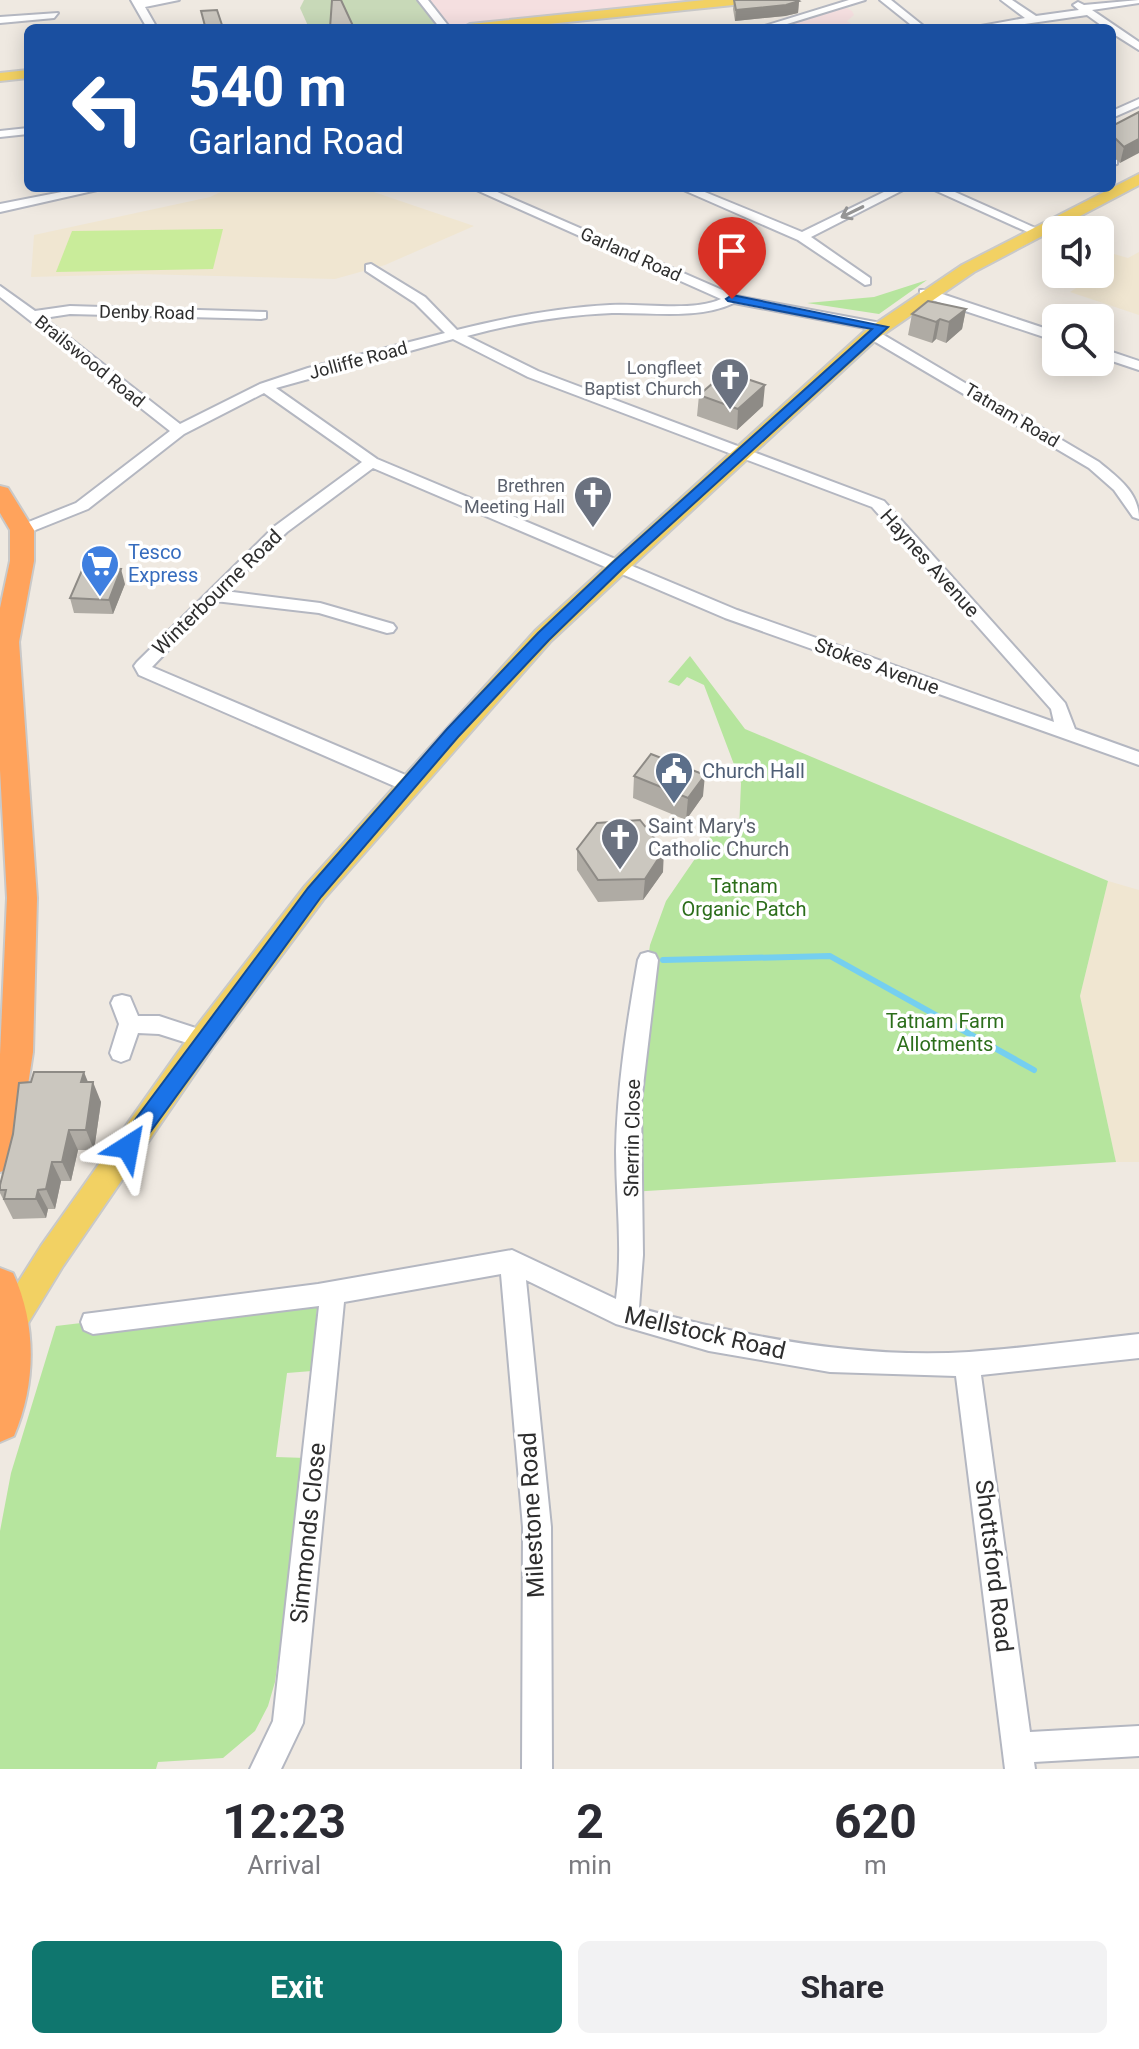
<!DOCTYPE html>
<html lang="en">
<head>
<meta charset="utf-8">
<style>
  :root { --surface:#fff; --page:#f2f2f3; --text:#2b2b33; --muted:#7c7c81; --accent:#0f766e }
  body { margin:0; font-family:Roboto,sans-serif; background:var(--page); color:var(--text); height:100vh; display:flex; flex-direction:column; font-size:30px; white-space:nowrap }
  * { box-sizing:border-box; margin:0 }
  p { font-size:26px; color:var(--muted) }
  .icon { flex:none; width:44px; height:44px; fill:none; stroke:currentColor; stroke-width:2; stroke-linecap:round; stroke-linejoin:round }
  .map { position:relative; height:1769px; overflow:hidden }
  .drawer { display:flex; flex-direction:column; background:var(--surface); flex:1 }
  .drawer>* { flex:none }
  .top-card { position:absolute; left:24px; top:24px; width:1092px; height:168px; border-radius:12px; box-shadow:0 4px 20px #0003; background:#1a4fa0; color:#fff; overflow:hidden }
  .fabs { position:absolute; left:1042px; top:216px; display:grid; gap:16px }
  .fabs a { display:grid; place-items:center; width:72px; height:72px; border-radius:12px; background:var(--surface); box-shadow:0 4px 20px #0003; font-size:40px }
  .pin { position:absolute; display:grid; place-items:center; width:68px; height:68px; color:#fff; margin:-82px -34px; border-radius:50% 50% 50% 0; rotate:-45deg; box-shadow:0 0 8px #0007 }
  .pin .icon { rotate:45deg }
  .me { position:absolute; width:88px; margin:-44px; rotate:34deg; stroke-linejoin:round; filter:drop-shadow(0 0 6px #0008) }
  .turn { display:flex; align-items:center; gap:28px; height:168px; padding:0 32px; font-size:36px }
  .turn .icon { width:104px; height:104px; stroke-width:2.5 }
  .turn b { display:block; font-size:56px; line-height:68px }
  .eta { display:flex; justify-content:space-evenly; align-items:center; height:136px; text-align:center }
  .eta b { font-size:48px; font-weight:700; line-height:56px }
  .cta { display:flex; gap:16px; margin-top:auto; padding:16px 32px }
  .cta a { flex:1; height:92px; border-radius:12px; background:var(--accent); color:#fff; font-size:32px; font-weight:700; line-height:92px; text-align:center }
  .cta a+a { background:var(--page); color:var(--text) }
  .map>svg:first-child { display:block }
</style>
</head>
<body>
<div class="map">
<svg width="1139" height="1769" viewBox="0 0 1139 1769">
  <rect width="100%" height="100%" fill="#efe9e1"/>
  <path fill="#f0e6d1" d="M 229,188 L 362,188 L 474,226 L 385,265 L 335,279 L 140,274 L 31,277 L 34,235 L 210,197 Z
    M 1100,250 L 1128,258 L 1139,252 L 1139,315 L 1070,292 L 1113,264 L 1100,258 Z
    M 1108,881 L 1139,890 L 1139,1162 L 1116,1162 L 1080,996 Z"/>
  <path fill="#f5dfe0" d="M 423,0 L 707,0 L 444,28 Z
    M 842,5 L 852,11 L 854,15 L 847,21 L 857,28 L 763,28 Z"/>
  <path fill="#b6e59e" d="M 927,280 L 879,314 L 807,303 L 874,297 Z
    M 690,656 L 745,729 L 1108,881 L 1080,996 L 1116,1162 L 630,1192 L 634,1055 L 650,945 L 666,901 L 714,831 L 739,831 L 741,783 L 704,685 L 687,677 L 679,686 L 668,682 Z
    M 318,1295 L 312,1371 L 287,1373 L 276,1457 L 306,1458 L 275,1682 L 268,1706 L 255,1731 L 223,1758 L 158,1762 L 156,1769 L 0,1769 L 0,1531 L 11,1473 L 56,1326 Z"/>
  <path fill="#c8d9b8" d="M 304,0 L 420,0 L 436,25 L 309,28 L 300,8 Z"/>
  <path fill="#c9ec9a" d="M 223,229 L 213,269 L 56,272 L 72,231 Z"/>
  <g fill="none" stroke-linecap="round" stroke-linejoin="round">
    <path stroke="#75cff0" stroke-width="6" d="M 663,960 L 830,956 L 1034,1070"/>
    <defs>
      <path id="minor" d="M 131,0 L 179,0 L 145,7 L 157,28 L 147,28 Z
        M 418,0 L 428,0 L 450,28 L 440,28 Z
        M 849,0 L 865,0 L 774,28 L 758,28 Z
        M 880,0 L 891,0 L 926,28 L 915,28 Z
        M 1001,0 L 1012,0 L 1036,16 L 1079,10 L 1073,5 L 1078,2 L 1084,5 L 1139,0 L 1139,3 L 1092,10 L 1139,42 L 1139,50 L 1112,33 L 1112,28 L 1105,28 L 1087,15 L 997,28 L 970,28 L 1025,18 Z
        M 58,13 L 54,18 L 0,23 L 0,17 Z
        M 1139,99 L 1139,106 L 1112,118 L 1112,111 Z
        M 28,128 L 28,134 L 0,137 L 0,131 Z
        M 1112,157 L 1117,160 L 1117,164 L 1112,165 Z
        M 82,188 L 106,188 L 0,212 L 0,204 Z
        M 472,188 L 488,188 L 736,296 L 886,324 L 888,327 L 881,331 L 734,303 C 698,320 651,312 612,313 C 563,315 515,323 467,336 L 538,371 L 884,501 L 1065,703 L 1075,729 L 1139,752 L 1139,765 L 725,618 L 373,468 L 287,532 L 225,591 L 320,603 L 393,624 L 396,628 L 393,632 L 387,633 L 319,613 L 215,601 L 152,667 L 415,779 L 417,784 L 415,789 L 401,789 L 139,675 L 134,666 L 137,662 L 275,526 L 362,462 L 264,393 L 184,434 L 88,509 L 28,533 L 16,533 L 16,527 L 76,503 L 170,431 L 0,297 L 0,286 L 35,311 L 70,306 L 266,312 L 266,318 L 261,319 L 70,314 L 44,318 L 180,424 L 260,384 L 308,368 L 445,333 L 415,303 L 366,271 L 366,265 L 371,264 L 425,297 L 457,330 C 508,317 557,308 610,305 C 641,303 694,312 721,299 ZM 453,339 L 528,377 L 872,507 L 1051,709 L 1054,722 L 737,610 L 377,459 L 276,388 Z
        M 679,188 L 695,188 L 802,232 L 892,188 L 907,188 L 811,237 L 870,278 L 870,284 L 865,285 L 798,240 Z
        M 930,188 L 946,188 L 1042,231 L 1032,234 Z
        M 920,290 L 930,290 L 1056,332 L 1056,341 L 920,296 Z
        M 867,331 L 877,331 L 1099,462 C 1118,478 1139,492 1139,519 L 1133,517 L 1114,490 L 1089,468 L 867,337 Z
        M 1100,348 L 1139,361 L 1139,370 L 1100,357 Z
        M 648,952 L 655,954 L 658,960 L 641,1103 L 643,1255 L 639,1308 C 744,1337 860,1359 969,1352 C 1026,1348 1083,1340 1139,1334 L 1139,1358 L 981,1375 L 1030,1732 L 1139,1726 L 1139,1756 L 1034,1762 L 1035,1769 L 1005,1769 L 956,1376 L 830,1372 L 709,1351 L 616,1324 L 526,1280 L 551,1527 L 552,1769 L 522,1769 L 523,1527 L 501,1274 L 344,1302 L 303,1723 L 281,1769 L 250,1769 L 273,1721 L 319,1306 L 93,1334 L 84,1330 L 81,1322 L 84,1314 L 318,1284 L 512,1250 L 616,1299 C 623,1250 616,1200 616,1151 C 617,1087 627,1023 638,960 L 641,954 Z
        M 122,995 L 130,997 L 138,1016 L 159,1016 L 211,1033 L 214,1039 L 211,1045 L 203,1048 L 159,1034 L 138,1033 L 129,1059 L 121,1062 L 113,1059 L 110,1053 L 119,1024 L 111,1003 L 114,997 Z"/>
      <path id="major" d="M 705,0 L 749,0 L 743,4 L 509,28 L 463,28 L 470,24 Z
        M 28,70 L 28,78 L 0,81 L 0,73 Z
        M 1139,174 L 1139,185 L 974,272 L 878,338 L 551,641 L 323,900 L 213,1047 L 63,1266 L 24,1330 L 12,1361 L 0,1365 L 0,1311 L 41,1246 L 193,1031 L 305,886 L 535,631 L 866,330 L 962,265 Z"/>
      <path id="highway" d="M 0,486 L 8,488 L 34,530 L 34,561 L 19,642 L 37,898 L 33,1052 L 17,1157 L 12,1168 L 0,1172 L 0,1055 L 7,898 L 0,770 L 0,608 L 10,561 L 10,530 L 0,513 Z
        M 0,1268 L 13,1273 C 37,1325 36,1384 14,1436 L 0,1442 Z"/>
    </defs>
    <use href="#minor" stroke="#b4b7c1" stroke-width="4"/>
    <use href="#major" stroke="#c9c9c9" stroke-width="4"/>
    <use href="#highway" stroke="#c9c9c9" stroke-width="4"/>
    <use href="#minor" fill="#fff" fill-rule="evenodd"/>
    <use href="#major" fill="#f2d163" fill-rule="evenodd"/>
    <use href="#highway" fill="#ffa35c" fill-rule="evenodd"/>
  </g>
  <path fill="#afaba4" d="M 734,0 L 799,1 L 798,13 L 785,16 L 735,21 L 733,9 Z
    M 1139,112 L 1120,163 L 1113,156 L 1112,161 L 1112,126 Z
    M 966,309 L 962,329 L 946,343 L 936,339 L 932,343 L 908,335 L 912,314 Z
    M 699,395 L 763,406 L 737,430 L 697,416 Z
    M 125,584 L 113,614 L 74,613 L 70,598 Z
    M 634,776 L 703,796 L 686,820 L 633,798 Z
    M 577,849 L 663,872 L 643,900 L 598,902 L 577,870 Z
    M 31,1082 L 88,1082 L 101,1102 L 94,1150 L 78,1150 L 71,1181 L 61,1181 L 55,1209 L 48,1209 L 46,1218 L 13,1219 L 0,1193 L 0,1185 Z"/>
  <path fill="#8e8b86" d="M 799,1 L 798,13 L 785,16 L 735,21 L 736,10 Z
    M 222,25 L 222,28 L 206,28 L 205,26 Z
    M 1139,139 L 1139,153 L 1120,163 L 1124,147 Z
    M 966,309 L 962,329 L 946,343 L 949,322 Z
    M 940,319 L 936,339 L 932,343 L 936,322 Z
    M 765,385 L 763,406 L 737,430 L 738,409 Z
    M 121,569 L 125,584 L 113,614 L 109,600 Z
    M 705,775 L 703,796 L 686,820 L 688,798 Z
    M 664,850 L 663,872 L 643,900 L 645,879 Z
    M 84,1072 L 92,1092 L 93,1082 L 101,1102 L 94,1150 L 86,1130 L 81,1082 Z
    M 69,1130 L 78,1150 L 71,1181 L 62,1162 Z
    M 52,1162 L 61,1181 L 55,1209 L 46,1189 Z
    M 38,1190 L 48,1209 L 46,1218 L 36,1199 Z"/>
  <path fill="#cbc7bf" stroke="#8e8b86" stroke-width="2" d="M 332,0 L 341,0 L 354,28 L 330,28 Z
    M 734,0 L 797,0 L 799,1 L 786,5 L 736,10 Z
    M 217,10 L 222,25 L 205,26 L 201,11 Z
    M 1139,112 L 1139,139 L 1124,147 L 1115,138 L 1114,152 L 1112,153 L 1112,126 Z
    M 928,301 L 966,309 L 949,322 L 940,319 L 936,322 L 912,314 Z
    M 726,372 L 765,385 L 738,409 L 699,395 Z
    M 83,568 L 121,569 L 109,600 L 70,598 Z
    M 651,754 L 705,775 L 688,798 L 634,776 Z
    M 640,820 L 664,850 L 645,879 L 598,880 L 577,849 L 597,823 Z
    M 34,1072 L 84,1072 L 81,1082 L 93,1082 L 86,1130 L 69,1130 L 62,1162 L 52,1162 L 46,1189 L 38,1190 L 36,1199 L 4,1199 L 6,1190 L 0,1190 L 0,1185 L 13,1134 L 19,1083 L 31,1082 Z"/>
  <defs><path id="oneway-shaft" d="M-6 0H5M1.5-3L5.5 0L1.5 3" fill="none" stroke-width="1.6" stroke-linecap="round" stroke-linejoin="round" transform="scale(2)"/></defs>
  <use stroke="#969696" href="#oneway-shaft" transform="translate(852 212) rotate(154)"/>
  <path fill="#1a73e8" stroke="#114b97" stroke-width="2" d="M 732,295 L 888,327 L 623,568 L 549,640 L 458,737 L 321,897 L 135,1153 L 120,1153 L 117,1147 L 120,1140 L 308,888 L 447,729 L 538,633 L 613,562 L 872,329 L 728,301 L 726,299 Z"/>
  <defs>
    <symbol id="church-pin" viewBox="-11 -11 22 30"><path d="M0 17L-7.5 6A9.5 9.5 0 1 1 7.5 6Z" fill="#6b7280" stroke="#fff"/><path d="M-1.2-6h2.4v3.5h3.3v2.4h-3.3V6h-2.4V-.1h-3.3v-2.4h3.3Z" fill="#fff"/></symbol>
    <symbol id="supermarket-pin" viewBox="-11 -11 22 30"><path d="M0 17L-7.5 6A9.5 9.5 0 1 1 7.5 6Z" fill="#3f7fe0" stroke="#fff"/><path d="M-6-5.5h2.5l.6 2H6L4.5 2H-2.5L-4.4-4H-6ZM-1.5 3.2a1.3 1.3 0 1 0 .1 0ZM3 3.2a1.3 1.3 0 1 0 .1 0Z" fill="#fff"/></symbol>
    <symbol id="civic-pin" viewBox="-11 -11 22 30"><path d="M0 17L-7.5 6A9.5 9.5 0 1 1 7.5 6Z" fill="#5c6f8a" stroke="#fff"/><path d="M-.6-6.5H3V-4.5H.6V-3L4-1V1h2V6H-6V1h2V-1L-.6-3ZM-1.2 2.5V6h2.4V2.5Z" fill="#fff"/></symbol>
  </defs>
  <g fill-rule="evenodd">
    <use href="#church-pin" x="708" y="355" width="44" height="60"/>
    <use href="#church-pin" x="571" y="473" width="44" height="60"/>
    <use href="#supermarket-pin" x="78" y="542" width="44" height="60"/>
    <use href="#civic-pin" x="652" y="749" width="44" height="60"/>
    <use href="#church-pin" x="598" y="815" width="44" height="60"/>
  </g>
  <g text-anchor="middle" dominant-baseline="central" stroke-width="7" stroke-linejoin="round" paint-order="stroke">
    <g font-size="18" fill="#2e2e2e" stroke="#fff">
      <text transform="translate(631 254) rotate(24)">Garland Road</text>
      <text transform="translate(147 312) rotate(1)">Denby Road</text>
      <text transform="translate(358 360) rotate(-15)">Jolliffe Road</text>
      <text transform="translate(90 361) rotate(39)">Brailswood Road</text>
      <text transform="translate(1012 415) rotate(31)">Tatnam Road</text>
    </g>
    <g font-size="18" fill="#5b616d" stroke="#fff" text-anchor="end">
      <text x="702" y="367">Longfleet<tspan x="702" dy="21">Baptist Church</tspan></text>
      <text x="565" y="485">Brethren<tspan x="565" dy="21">Meeting Hall</tspan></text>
    </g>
    <g font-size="20" fill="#366cbe" stroke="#fff" text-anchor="start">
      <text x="128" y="552">Tesco<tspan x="128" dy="23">Express</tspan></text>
    </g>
    <g font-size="20" fill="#2e2e2e" stroke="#fff">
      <text transform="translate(930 563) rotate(48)">Haynes Avenue</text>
      <text transform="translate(217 592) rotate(-44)">Winterbourne Road</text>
      <text transform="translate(877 666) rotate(20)">Stokes Avenue</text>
      <text transform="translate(632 1138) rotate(-89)">Sherrin Close</text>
    </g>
    <g font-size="20" fill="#4e5e75" stroke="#fff" text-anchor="start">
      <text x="702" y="771">Church Hall</text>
    </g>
    <g font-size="20" fill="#5b616d" stroke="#fff" text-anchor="start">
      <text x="648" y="826">Saint Mary's<tspan x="648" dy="23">Catholic Church</tspan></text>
    </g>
    <g font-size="20" fill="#2c6e1b" stroke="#fff">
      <text x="744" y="886">Tatnam<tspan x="744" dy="23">Organic Patch</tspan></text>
      <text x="945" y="1021">Tatnam Farm<tspan x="945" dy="23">Allotments</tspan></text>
    </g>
    <g font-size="24" fill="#2e2e2e" stroke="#fff">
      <text transform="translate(705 1333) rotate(13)">Mellstock Road</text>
      <text transform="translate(532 1515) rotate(-93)">Milestone Road</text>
      <text transform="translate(308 1533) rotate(-84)">Simmonds Close</text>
      <text transform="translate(994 1566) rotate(83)">Shottsford Road</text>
    </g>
  </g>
</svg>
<div class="fabs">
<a><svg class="icon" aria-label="sound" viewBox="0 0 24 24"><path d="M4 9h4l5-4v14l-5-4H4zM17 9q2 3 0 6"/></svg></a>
<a><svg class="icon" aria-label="search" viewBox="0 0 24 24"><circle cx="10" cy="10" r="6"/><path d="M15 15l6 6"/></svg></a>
</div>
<div class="pin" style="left:732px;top:299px;background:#d93025"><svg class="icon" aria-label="arrive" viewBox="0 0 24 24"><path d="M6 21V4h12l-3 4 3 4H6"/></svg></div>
<svg class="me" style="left:128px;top:1147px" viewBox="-20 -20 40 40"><path d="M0-17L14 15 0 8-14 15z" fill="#1a73e8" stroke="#fff" stroke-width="4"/></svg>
<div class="top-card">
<div class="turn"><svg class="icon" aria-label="left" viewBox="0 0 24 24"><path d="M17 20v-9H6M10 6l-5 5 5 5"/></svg><div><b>540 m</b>Garland Road</div></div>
</div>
</div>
<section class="drawer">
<div class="eta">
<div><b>12:23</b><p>Arrival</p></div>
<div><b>2</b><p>min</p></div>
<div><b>620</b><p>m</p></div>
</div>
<div class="cta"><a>Exit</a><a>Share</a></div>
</section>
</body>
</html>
